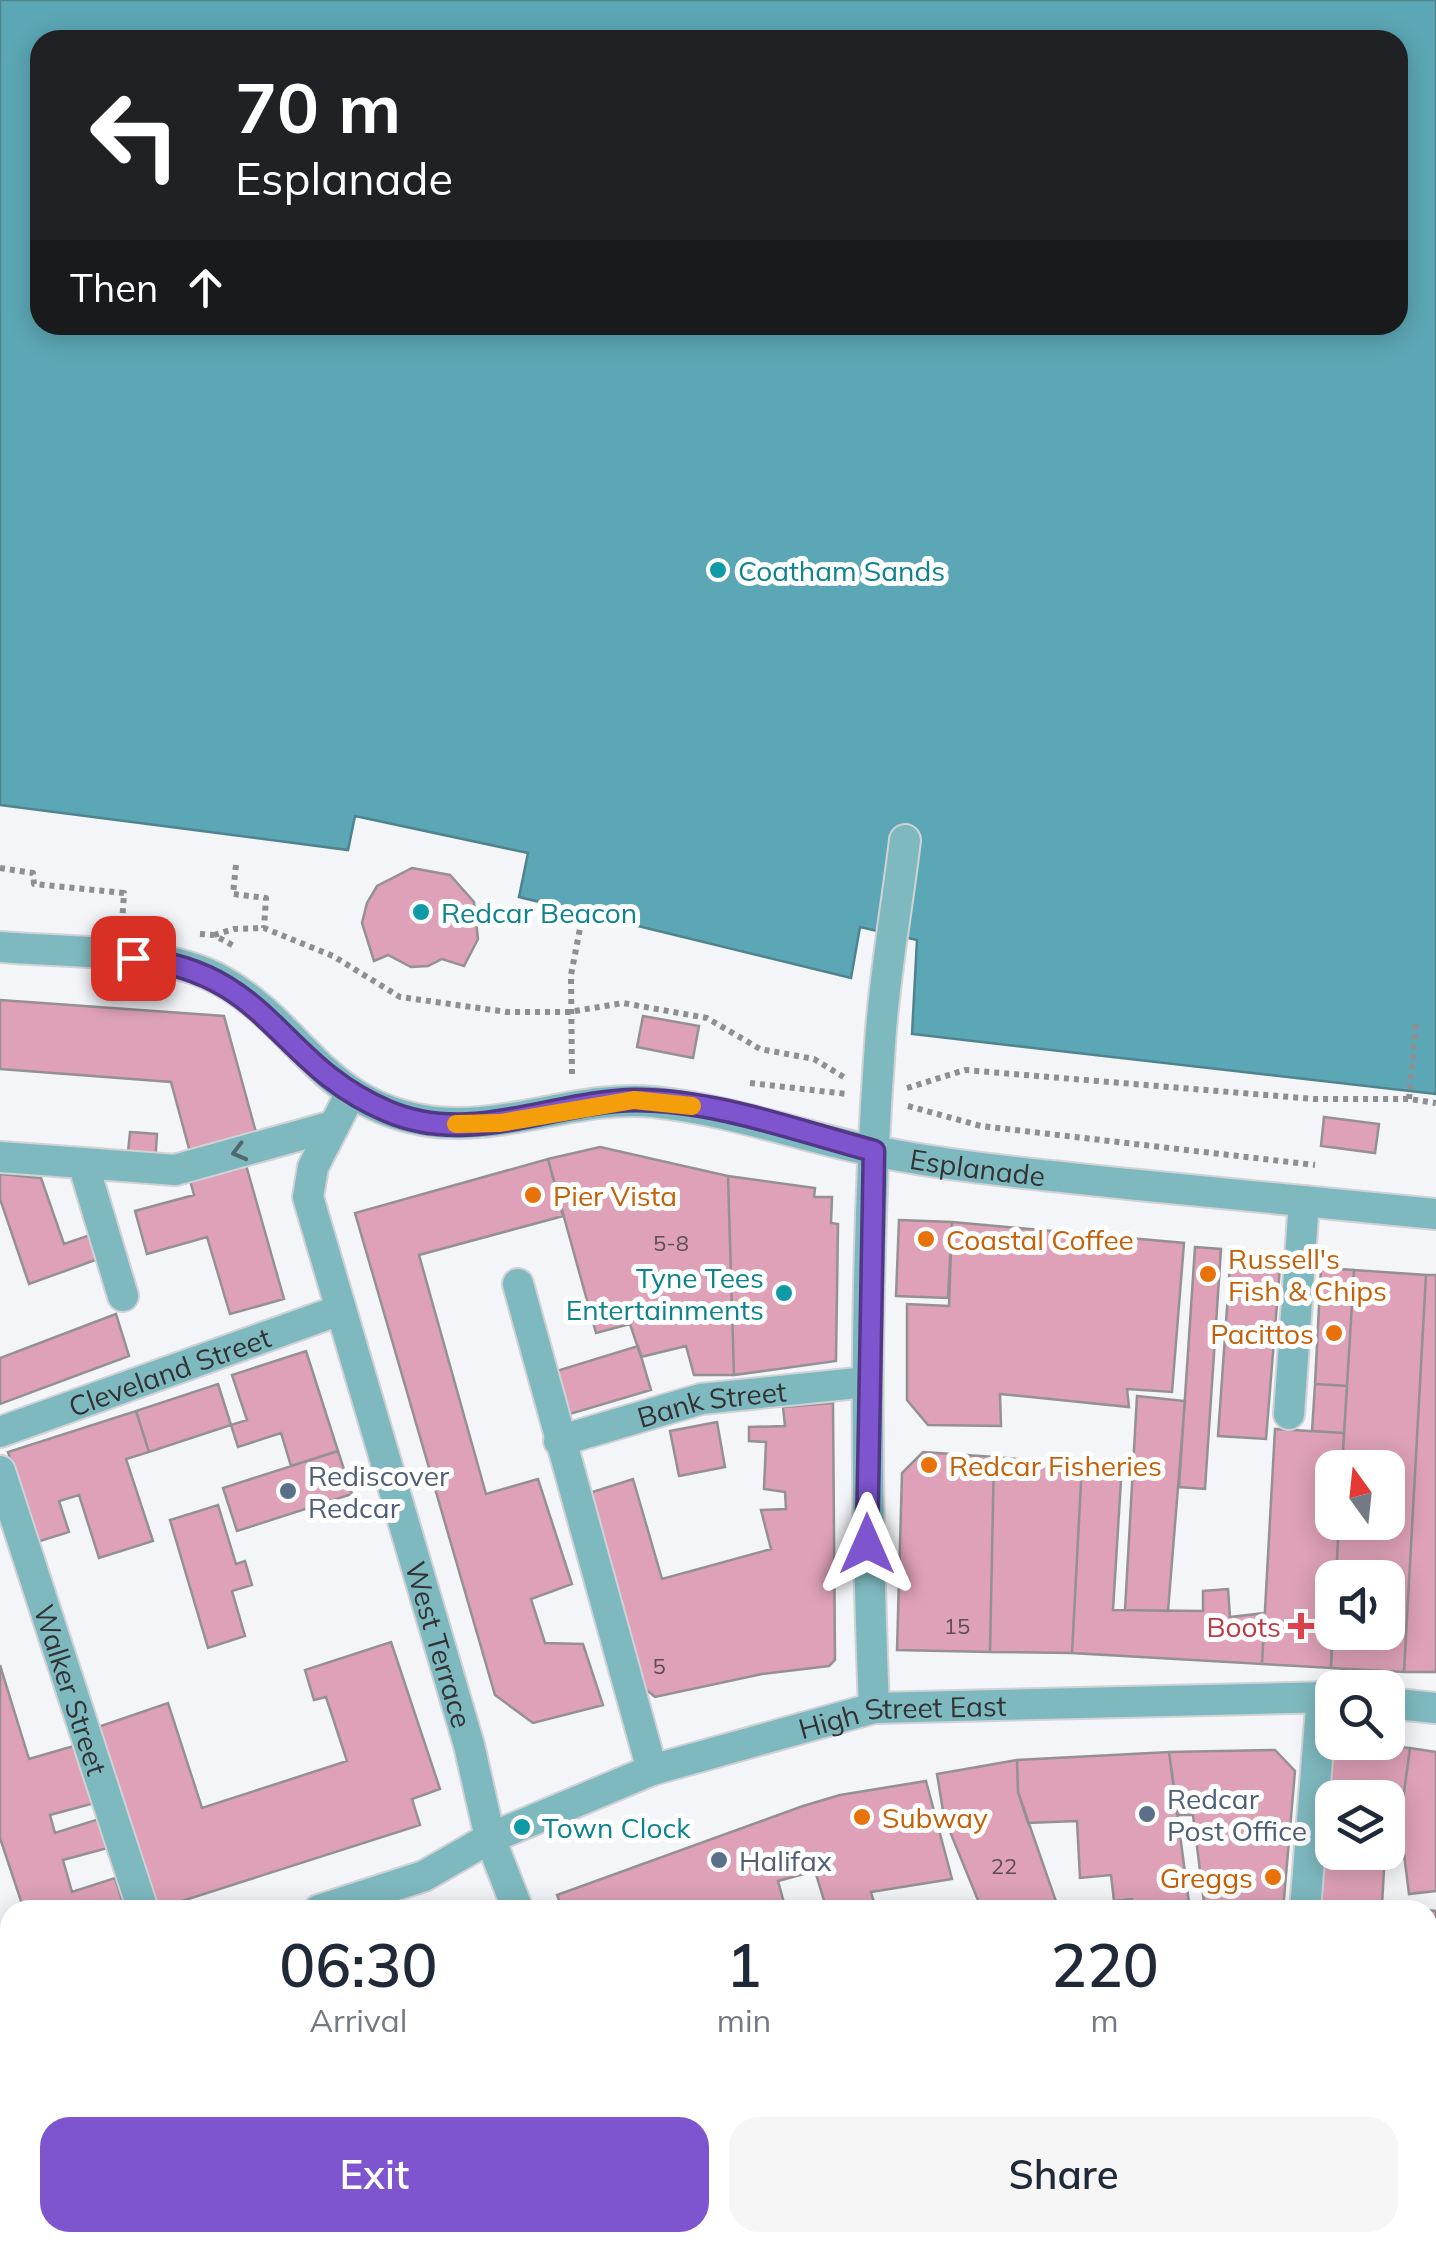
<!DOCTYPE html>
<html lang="en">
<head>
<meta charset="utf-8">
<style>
  :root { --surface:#fff; --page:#f6f6f7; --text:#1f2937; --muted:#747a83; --accent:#7e55ce }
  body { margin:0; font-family:Mulish,sans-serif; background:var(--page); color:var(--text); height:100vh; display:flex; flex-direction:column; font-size:38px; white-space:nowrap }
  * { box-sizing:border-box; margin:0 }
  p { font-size:32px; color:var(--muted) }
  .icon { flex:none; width:55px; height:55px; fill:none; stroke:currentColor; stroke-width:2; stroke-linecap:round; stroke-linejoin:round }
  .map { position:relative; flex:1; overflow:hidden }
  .sheet { position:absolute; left:0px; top:1900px; width:1438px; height:352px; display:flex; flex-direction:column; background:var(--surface); border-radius:30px 30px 0 0; box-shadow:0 5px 25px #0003 }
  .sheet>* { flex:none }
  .banner { position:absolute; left:30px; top:30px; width:1378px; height:305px; border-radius:30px; box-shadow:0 5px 25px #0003; background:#202124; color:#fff; overflow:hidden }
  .needle { width:65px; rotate:345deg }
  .tools { position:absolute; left:1315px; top:1450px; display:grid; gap:20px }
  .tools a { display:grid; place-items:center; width:90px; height:90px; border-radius:20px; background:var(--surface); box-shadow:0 5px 25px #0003; font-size:50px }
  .pin { position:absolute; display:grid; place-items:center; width:85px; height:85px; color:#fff; margin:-42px; border-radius:20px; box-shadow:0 5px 15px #0006 }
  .me { position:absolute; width:110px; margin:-55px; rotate:0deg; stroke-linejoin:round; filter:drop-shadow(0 0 8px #0008) }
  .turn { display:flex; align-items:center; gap:35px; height:210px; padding:0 40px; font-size:45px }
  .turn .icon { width:130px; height:130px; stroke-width:2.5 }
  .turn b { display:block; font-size:70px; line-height:85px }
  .then { display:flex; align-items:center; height:95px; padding:0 40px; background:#0003; gap:20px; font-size:38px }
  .eta { display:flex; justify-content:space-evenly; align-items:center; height:170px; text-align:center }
  .eta b { font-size:60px; font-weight:600; line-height:70px }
  .button { display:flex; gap:20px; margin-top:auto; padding:20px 40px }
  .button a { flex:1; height:115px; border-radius:30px; background:var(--accent); color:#fff; font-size:40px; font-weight:600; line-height:115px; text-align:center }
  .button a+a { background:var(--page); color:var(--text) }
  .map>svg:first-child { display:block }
</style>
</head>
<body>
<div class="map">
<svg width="1436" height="2251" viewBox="0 0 1436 2251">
  <rect width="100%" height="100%" fill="#f3f5f9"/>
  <path fill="#5ca7b5" stroke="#4f848e" stroke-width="2.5" fill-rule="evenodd" d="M 0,0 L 1436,0 L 1436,1094 L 912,1034 L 917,940 L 860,927 L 851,978 L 519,897 L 528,853 L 355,816 L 348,850 L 0,805 ZM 40,40 L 1398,40 L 1398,325 L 40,325 Z"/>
  <path fill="#dea1b7" stroke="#959092" stroke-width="2.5" d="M 412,868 L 450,875 L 474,902 L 478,939 L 464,966 L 442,959 L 428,966 L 411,967 L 388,955 L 374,961 L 362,923 L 367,903 L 377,886 Z
    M 0,1000 L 224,1016 L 257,1136 L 191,1156 L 171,1082 L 0,1069 Z
    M 643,1016 L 699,1026 L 693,1058 L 637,1047 Z
    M 1324,1117 L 1379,1124 L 1375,1153 L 1321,1146 Z
    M 130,1132 L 157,1134 L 155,1164 L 127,1162 Z
    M 600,1147 L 728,1176 L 734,1375 L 694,1375 L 686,1346 L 641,1357 L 630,1324 L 596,1333 L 548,1159 Z
    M 244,1158 L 284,1299 L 230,1314 L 207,1237 L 147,1254 L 135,1211 L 194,1195 L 188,1173 Z
    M 548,1159 L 563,1216 L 419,1255 L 486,1494 L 538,1479 L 572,1584 L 531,1599 L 545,1643 L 583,1644 L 603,1705 L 533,1723 L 495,1695 L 355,1213 Z
    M 0,1174 L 41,1178 L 64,1244 L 93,1234 L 101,1258 L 29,1284 L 0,1199 Z
    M 728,1176 L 815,1188 L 814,1197 L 832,1197 L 831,1223 L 838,1224 L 836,1361 L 734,1375 Z
    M 899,1220 L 952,1222 L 948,1298 L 896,1296 Z
    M 952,1222 L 1184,1243 L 1172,1392 L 1127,1389 L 1129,1407 L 1000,1394 L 1001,1426 L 928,1425 L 907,1400 L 907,1304 L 949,1306 Z
    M 1195,1247 L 1221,1249 L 1205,1489 L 1179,1487 Z
    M 1231,1251 L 1281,1255 L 1266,1439 L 1218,1436 Z
    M 1321,1268 L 1354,1270 L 1347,1386 L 1315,1384 Z
    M 1354,1270 L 1426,1275 L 1404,1672 L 1331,1668 L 1333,1632 L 1388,1632 L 1388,1578 L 1336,1578 L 1339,1522 L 1388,1522 L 1388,1468 L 1342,1468 Z
    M 1426,1275 L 1436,1275 L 1436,1672 L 1404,1672 Z
    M 116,1314 L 129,1356 L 0,1404 L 0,1358 Z
    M 638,1346 L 651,1390 L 563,1416 L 550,1373 Z
    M 306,1351 L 338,1451 L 291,1466 L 281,1433 L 238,1447 L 231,1425 L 247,1420 L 232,1375 Z
    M 218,1384 L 231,1425 L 149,1452 L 136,1411 Z
    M 1315,1384 L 1347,1386 L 1344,1433 L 1312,1431 Z
    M 1137,1396 L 1185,1401 L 1168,1611 L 1125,1610 Z
    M 833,1403 L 835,1660 L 829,1666 L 762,1674 L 655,1697 L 643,1687 L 589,1493 L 633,1479 L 662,1579 L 771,1549 L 761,1510 L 786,1509 L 785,1492 L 764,1489 L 766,1442 L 749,1441 L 749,1427 L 785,1426 L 783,1407 Z
    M 136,1411 L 149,1452 L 126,1459 L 153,1541 L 99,1558 L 79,1495 L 59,1501 L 69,1532 L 37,1542 L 8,1452 Z
    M 717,1422 L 725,1467 L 679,1476 L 670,1431 Z
    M 1275,1429 L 1344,1433 L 1342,1468 L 1332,1468 L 1332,1522 L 1339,1522 L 1336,1578 L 1332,1578 L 1331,1668 L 1262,1664 Z
    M 338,1451 L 352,1494 L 237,1531 L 223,1488 Z
    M 923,1452 L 994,1457 L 990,1652 L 897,1650 L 902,1473 Z
    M 994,1457 L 1082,1464 L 1072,1653 L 990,1652 Z
    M 1082,1464 L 1122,1464 L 1113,1610 L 1203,1611 L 1203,1591 L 1228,1589 L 1230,1617 L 1265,1613 L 1262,1664 L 1072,1653 Z
    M 218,1505 L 236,1564 L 245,1561 L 252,1585 L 232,1591 L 245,1636 L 208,1648 L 170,1520 Z
    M 391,1642 L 440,1789 L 412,1799 L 420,1825 L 154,1910 L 95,1728 L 168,1703 L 202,1808 L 347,1761 L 326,1697 L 314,1700 L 305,1670 Z
    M 0,1665 L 29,1759 L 77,1745 L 95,1803 L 50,1815 L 55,1833 L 99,1819 L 108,1848 L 63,1860 L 72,1892 L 115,1878 L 125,1910 L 24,1910 L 0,1838 Z
    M 1350,1742 L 1410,1748 L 1400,1822 L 1388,1822 L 1388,1798 L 1332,1798 L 1332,1852 L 1385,1852 L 1382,1905 L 1426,1910 L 1320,1910 L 1329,1761 Z
    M 1410,1748 L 1436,1752 L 1436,1891 L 1409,1894 L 1400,1822 Z
    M 1275,1750 L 1295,1771 L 1283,1910 L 1205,1910 L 1193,1815 L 1178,1815 L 1169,1752 Z
    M 1169,1752 L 1190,1910 L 1134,1910 L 1132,1899 L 1114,1901 L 1111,1875 L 1080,1878 L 1077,1821 L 1028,1823 L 1018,1792 L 1017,1760 Z
    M 1017,1760 L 1018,1792 L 1059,1910 L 982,1910 L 944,1817 L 937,1774 Z
    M 926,1781 L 952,1879 L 871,1892 L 876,1910 L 827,1910 L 815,1871 L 778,1881 L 786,1910 L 692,1910 L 690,1902 L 676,1910 L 563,1910 L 557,1895 L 803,1806 L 840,1795 Z
    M 1428,1910 L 1436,1911 L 1436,2044 L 1428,2043 Z
    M 1428,2089 L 1436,2090 L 1436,2251 L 1323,2251 L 1320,2242 L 1428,2242 Z
    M 0,2142 L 10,2175 L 10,2242 L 31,2242 L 34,2251 L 0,2251 Z
    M 130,2242 L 356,2242 L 336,2251 L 133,2251 Z
    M 1045,2242 L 1256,2242 L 1258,2251 L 1048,2251 Z"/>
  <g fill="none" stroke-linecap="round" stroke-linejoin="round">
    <defs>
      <g id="minor">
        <path id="s1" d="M 0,947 C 67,953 164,948 222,981 C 300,1025 321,1102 422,1120 C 502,1134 576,1094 654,1102 C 730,1110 800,1136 874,1151 C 958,1168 1044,1175 1128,1184 C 1231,1194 1333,1204 1436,1214"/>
        <path id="s2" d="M 351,1093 L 313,1167 L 308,1197 L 469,1745 L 490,1838 L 518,1910"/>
        <path d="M 0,1157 L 83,1163 L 123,1296"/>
        <path d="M 83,1163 L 175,1170 L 333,1126"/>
        <path d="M 518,1284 L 652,1770"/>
        <path d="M 1289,1414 L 1304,1201"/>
        <path id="s3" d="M 0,1432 L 340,1310"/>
        <path id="s4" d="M 559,1441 L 701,1399 L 867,1382"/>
        <path id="s5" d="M 0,1471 L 143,1910"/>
        <path d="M 1388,1703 L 1436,1708"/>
        <path d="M 874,1708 C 865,1487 864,1265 880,1044 C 884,976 897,908 905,840"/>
        <path id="s6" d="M 319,1910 L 424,1876 L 490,1838 L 652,1770 L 874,1708 L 1332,1697"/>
        <path d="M 1305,1910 L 1322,1696"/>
        <path d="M 0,1983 L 10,2013"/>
        <path d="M 85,2242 L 88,2251"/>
        <path d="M 525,2242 L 529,2251"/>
        <path d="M 649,2242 L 655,2251"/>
        <path d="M 982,2242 L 985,2251"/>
        <path d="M 1296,2242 L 1299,2251"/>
        <path d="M 457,2251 L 476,2242"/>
      </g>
    </defs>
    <use href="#minor" stroke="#d0d2d6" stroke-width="34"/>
    <path stroke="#8e8f92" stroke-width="6" stroke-dasharray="5 5" stroke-linecap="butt" d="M 236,865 L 233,894 L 266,898 L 264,928
      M 0,868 L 33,873 L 34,884 L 124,893 L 122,924
      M 200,934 L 214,935 L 234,946
      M 214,935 L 234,929 L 264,928 L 333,956 L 400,997 L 507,1012 L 569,1012 L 623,1003 L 707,1018 L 760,1049 L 814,1059 L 847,1079
      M 572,1074 L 571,975 L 583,913
      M 750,1083 L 847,1094
      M 907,1088 L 965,1070 L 1314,1099 L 1409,1099 L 1436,1103
      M 1409,1099 L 1416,1023
      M 908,1106 L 981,1126 L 1315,1165"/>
    <use href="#minor" stroke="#7eb9bf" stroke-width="30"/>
  </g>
  <defs><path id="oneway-chevron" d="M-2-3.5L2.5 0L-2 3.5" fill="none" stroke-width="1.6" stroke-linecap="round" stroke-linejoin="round" transform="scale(2.5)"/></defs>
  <use stroke="#50686c" href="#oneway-chevron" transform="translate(239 1152) rotate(165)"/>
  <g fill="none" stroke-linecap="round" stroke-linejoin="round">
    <defs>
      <path id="route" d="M 133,958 C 271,971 277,1065 387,1111 C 470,1147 552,1101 636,1100 C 716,1100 797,1131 874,1151 L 867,1544"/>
    </defs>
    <use href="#route" stroke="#523786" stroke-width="25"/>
    <use href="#route" stroke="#7e55ce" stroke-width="18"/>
    <path stroke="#f59e0b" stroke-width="18" d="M 456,1124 L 500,1123 L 634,1100 L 692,1106"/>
  </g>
  <g fill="#0f9aa8" stroke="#fff" stroke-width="4">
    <circle cx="718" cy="570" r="10"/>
    <circle cx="421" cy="912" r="10"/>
    <circle cx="784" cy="1293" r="10"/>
    <circle cx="522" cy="1827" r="10"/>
  </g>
  <g fill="#e8710a" stroke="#fff" stroke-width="4">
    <circle cx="533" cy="1195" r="10"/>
    <circle cx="926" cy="1239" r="10"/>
    <circle cx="1208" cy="1274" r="10"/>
    <circle cx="1334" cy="1333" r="10"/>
    <circle cx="929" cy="1465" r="10"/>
    <circle cx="862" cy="1817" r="10"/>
    <circle cx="1273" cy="1877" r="10"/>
  </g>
  <g fill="#5c6f8a" stroke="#fff" stroke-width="4">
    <circle cx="288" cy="1491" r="10"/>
    <circle cx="1147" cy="1814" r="10"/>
    <circle cx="719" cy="1860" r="10"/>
  </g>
  <path fill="#e0444e" stroke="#fff" stroke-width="4" d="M1296 1611h10v10h10v10h-10v10h-10v-10h-10v-10h10z"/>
  <g text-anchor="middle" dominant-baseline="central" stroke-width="10" stroke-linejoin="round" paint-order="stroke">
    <g font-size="22" fill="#5d4e55">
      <text x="671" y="1243">5-8</text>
      <text x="957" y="1626">15</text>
      <text x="659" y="1666">5</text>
      <text x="1004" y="1866">22</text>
    </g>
    <g font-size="28" fill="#0d838f" stroke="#fff" text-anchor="start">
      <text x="738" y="570">Coatham Sands</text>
      <text x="441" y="912">Redcar Beacon</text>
      <text x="764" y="1277" text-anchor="end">Tyne Tees<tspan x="764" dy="32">Entertainments</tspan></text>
      <text x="542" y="1827">Town Clock</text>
    </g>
    <g font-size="28" fill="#323234" stroke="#fff">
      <text stroke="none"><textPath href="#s1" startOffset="1038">Esplanade</textPath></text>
      <text stroke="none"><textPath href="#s3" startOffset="180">Cleveland Street</textPath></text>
      <text stroke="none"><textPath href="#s4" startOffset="158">Bank Street</textPath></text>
      <text stroke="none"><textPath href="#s2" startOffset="580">West Terrace</textPath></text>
      <text stroke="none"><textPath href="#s5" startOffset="230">Walker Street</textPath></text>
      <text stroke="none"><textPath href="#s6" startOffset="620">High Street East</textPath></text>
    </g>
    <g font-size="28" fill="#c56008" stroke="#fff" text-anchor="start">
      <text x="553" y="1195">Pier Vista</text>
      <text x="946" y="1239">Coastal Coffee</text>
      <text x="1228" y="1258">Russell's<tspan x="1228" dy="32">Fish &amp; Chips</tspan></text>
      <text x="1314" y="1333" text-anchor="end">Pacittos</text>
      <text x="949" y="1465">Redcar Fisheries</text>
      <text x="882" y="1817">Subway</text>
      <text x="1253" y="1877" text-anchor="end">Greggs</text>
    </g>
    <g font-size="28" fill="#4e5e75" stroke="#fff" text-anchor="start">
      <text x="308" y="1475">Rediscover<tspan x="308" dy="32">Redcar</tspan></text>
      <text x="1167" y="1798">Redcar<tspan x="1167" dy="32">Post Office</tspan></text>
      <text x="739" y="1860">Halifax</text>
    </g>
    <g font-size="28" fill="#be3a42" stroke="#fff" text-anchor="end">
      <text x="1281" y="1626">Boots</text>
    </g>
  </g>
</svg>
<div class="tools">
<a><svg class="needle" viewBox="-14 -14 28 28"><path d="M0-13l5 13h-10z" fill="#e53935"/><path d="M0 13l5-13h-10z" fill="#747a83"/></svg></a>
<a><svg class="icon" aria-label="sound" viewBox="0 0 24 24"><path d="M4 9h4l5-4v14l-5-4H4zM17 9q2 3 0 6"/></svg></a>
<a><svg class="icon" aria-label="search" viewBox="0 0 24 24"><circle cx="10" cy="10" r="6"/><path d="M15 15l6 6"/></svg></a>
<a><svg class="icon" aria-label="layers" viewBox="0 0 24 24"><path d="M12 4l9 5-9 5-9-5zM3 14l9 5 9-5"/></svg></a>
</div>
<div class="pin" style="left:133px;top:958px;background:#d93025"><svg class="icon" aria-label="arrive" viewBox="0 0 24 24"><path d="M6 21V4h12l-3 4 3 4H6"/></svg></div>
<svg class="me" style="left:867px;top:1544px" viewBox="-20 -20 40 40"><path d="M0-17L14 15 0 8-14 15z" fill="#7e55ce" stroke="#fff" stroke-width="4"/></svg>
<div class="banner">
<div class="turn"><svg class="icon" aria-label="left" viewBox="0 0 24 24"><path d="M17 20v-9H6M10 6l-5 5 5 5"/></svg><div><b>70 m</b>Esplanade</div></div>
<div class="then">Then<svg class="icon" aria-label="ahead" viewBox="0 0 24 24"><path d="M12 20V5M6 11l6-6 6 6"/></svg></div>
</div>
<section class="sheet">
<div class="eta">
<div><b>06:30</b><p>Arrival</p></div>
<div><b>1</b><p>min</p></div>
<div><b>220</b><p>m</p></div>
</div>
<div class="button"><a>Exit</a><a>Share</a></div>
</section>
</div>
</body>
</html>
